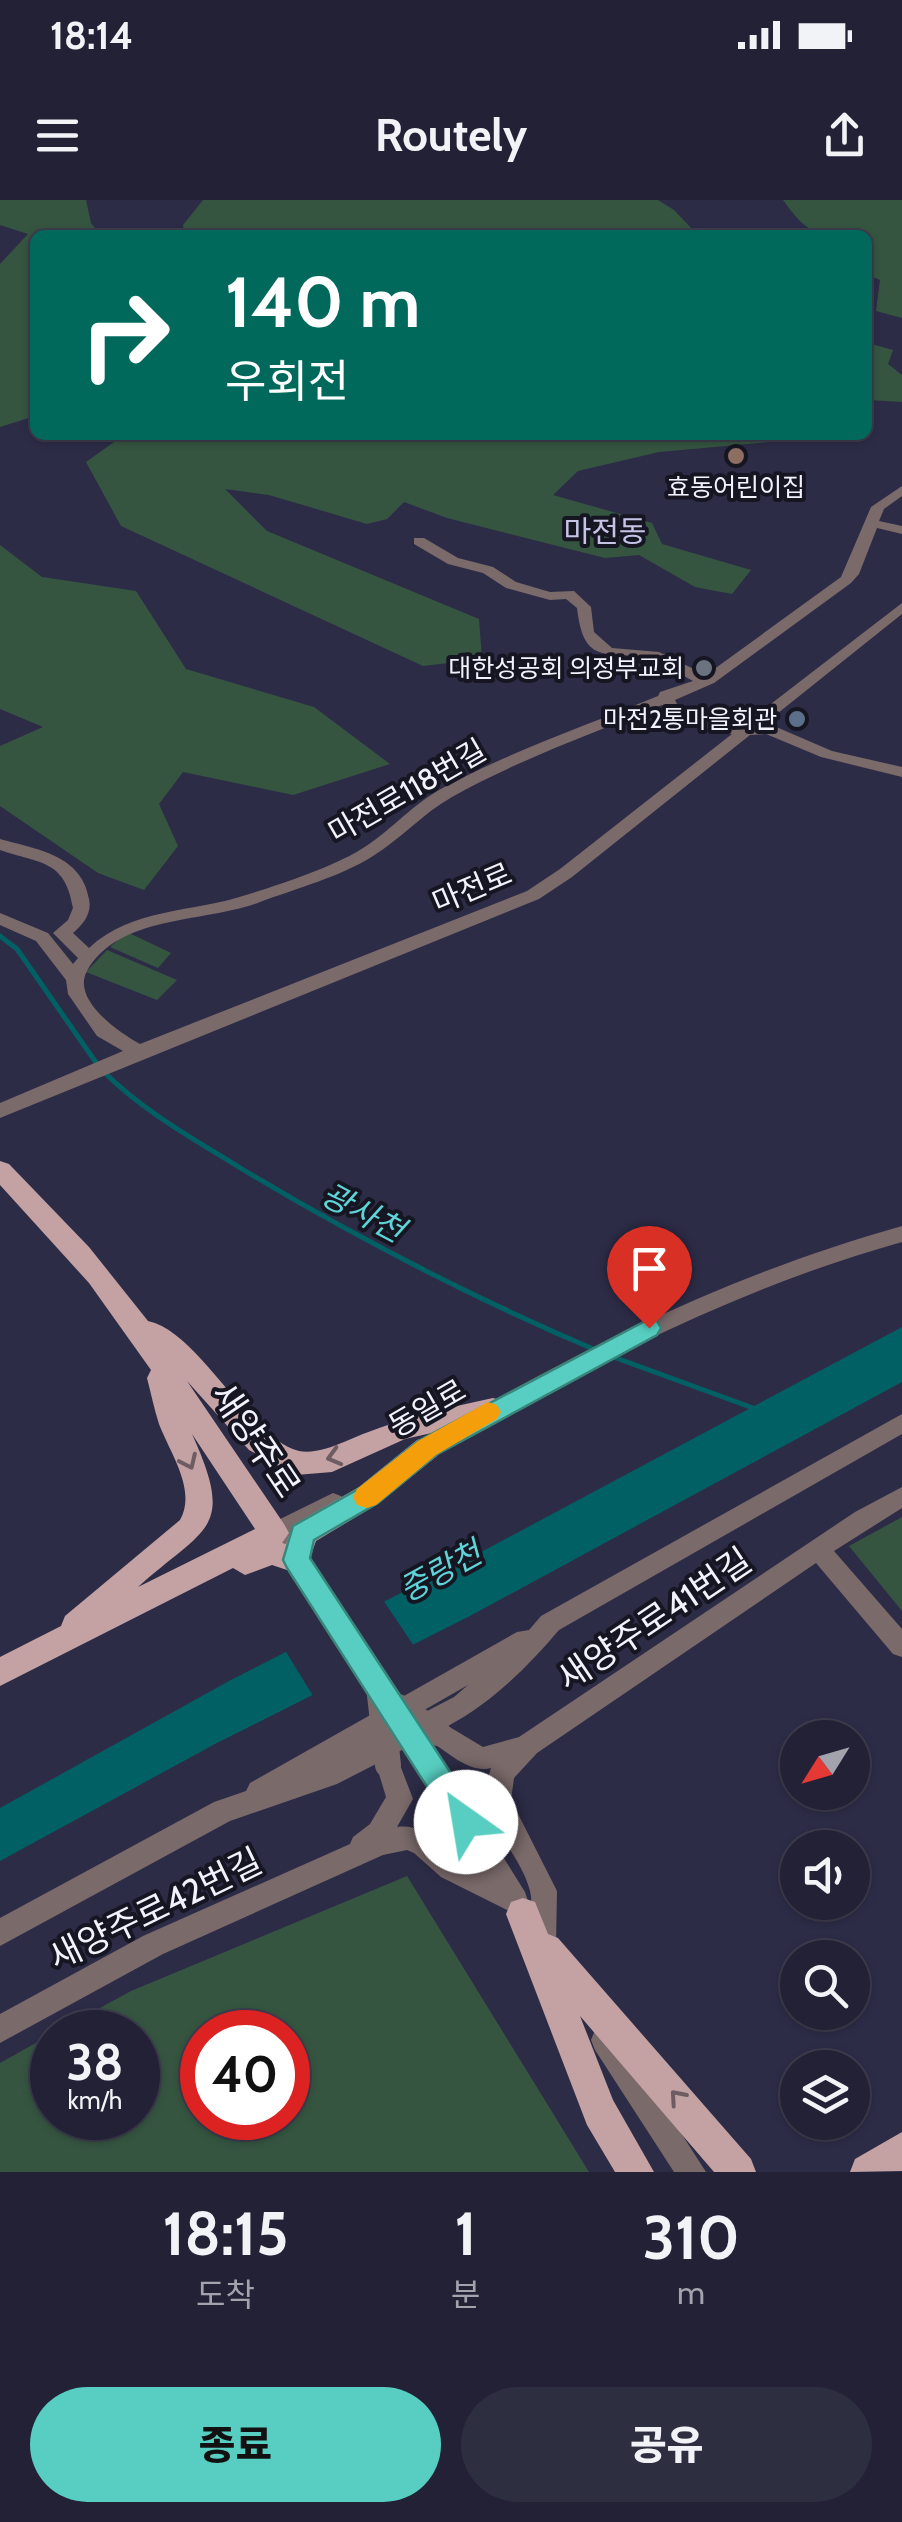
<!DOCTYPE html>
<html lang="ko">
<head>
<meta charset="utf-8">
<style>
  :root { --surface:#222135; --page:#2e2e41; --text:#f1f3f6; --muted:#a2a3ad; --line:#3f3e50; --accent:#57cec1 }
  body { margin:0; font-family:Cabin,"Noto Sans KR",sans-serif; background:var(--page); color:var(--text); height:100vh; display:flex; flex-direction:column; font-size:38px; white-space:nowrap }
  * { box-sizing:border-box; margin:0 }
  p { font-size:32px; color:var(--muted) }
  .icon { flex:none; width:55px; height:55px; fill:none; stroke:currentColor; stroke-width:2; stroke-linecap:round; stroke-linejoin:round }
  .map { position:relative; height:1972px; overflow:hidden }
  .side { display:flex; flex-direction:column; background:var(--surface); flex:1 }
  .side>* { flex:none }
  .hud { position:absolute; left:30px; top:30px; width:842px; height:210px; border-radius:15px; box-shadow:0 2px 8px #0004,0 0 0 2px var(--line); background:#00695c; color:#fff; overflow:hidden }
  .needle { width:65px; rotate:233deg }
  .fabs { position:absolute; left:780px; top:1520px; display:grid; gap:20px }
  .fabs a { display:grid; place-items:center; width:90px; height:90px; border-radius:50%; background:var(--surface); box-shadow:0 2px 8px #0004,0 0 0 2px var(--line); font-size:50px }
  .speed { position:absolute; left:30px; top:1810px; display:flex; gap:20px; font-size:50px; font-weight:700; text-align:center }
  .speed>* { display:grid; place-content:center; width:130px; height:130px; border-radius:50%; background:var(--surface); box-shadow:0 2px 8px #0004,0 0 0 2px var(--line); line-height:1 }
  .speed small { font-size:25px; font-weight:400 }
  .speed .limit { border:15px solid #d22; background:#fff; color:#111 }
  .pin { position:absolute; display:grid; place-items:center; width:85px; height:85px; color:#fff; margin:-102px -42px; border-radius:50% 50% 50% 0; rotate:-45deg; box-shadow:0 0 10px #0007 }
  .pin .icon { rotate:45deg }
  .me { position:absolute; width:110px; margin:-55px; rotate:328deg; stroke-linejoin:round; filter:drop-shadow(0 0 8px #0008) }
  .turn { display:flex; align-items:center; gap:35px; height:210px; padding:0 30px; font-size:45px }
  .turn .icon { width:130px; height:130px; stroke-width:2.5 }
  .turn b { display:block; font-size:70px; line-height:85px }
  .eta { display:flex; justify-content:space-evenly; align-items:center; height:170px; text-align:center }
  .eta b { font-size:60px; font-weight:800; line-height:70px }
  .action { display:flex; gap:20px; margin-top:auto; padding:20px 30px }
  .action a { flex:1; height:115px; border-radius:60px; background:var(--accent); color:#111; font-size:40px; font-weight:800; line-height:115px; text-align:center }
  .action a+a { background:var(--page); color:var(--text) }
  .status { display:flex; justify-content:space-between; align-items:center; height:70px; padding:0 50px; background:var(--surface); direction:ltr }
  .status svg { height:28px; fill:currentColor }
  header { display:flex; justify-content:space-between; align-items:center; height:130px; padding:0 30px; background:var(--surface); font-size:45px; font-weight:800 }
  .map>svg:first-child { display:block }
</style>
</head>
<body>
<div class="status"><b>18:14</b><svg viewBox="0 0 49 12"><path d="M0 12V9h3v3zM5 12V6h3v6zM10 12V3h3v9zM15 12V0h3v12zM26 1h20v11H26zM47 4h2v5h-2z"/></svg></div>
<header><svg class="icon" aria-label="menu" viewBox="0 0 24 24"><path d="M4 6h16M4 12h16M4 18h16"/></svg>Routely<svg class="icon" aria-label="share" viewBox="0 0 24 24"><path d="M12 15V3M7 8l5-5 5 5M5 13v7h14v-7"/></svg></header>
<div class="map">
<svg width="902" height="1972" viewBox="0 0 902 1972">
  <rect width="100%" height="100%" fill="#2d2c47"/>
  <path fill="#355541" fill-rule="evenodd" d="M 0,0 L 86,0 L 91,23 L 101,35 L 35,35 L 35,216 L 0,227 L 0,64 L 28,34 L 0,25 Z
    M 203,0 L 658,0 L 674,10 L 693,30 L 688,35 L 184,35 L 183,25 Z
    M 783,0 L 902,0 L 902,118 L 876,111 L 880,80 L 868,75 L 868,35 C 821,35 812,41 783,0 Z
    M 868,143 L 893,150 L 888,164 L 902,175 L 902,202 L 868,200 Z
    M 124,235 L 767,235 L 780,241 L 659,252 L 578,271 L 553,295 L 652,323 L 662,344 L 751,370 L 732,394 L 695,387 L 639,355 L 605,358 L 447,318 L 404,302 L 387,319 L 367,324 L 269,295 L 225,289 L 267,331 L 479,419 L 482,459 L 423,466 L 121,326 L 86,262 Z
    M 0,345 L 42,377 L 136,391 L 186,469 L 314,507 L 390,564 L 293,595 L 183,572 L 159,604 L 178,646 L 144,690 L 98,673 L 0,606 L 0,546 L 43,527 L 0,509 Z
    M 127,732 L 171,753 L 158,768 L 110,747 Z
    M 107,750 L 177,780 L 157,800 L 86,772 Z
    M 902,1317 L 902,1411 L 849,1346 Z
    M 407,1676 L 589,1972 L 0,1972 L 0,1863 L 52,1834 L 52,1918 L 138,1918 L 138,1832 L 56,1832 L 131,1791 ZM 202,1832 L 288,1832 L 288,1918 L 202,1918 Z"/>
  <path fill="#006063" d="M 902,1127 L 902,1182 L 470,1416 L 215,1544 L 0,1661 L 0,1608 L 229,1481 L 483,1351 Z"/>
  <path fill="#2d2c47" d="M 381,1397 L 416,1449 L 315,1499 L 283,1447 Z"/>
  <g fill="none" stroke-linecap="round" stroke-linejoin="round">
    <path stroke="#006063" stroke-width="5" d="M 0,736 L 17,749 L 97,864
      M 104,872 C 144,912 194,939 242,969 C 357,1038 475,1099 598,1151
      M 608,1155 L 753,1208"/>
    <path fill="#7a6a6a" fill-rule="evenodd" d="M 902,286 L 902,296 L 884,309 L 879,321 L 902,326 L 902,334 L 877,328 L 859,374 L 851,383 L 714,483 L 675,500 L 677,504 L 711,521 L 742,526 L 902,403 L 902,414 L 763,525 L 774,526 L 832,551 L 902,567 L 902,577 L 821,557 L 766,534 L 750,535 L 572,677 L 539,699 L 0,918 L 0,903 L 123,851 L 97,836 L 68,794 L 66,780 L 36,741 L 0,725 L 0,713 L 48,733 L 73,764 L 78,758 L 53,733 L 68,720 L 73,708 C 65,659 40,664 0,650 L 0,639 C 36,649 82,655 89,699 C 92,713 84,724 73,733 L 89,748 C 133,707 193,713 246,695 C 279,685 332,667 360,650 C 390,632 408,608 439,590 C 509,552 585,526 658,496 L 660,492 L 693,481 C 680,474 665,463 650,459 C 608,448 584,469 577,408 L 566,399 L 550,400 L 506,388 L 483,373 L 448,364 L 414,344 L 414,338 L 424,338 L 458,358 L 493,367 L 516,382 L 550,392 L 574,391 L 591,407 L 594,432 L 612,448 L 659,452 L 706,475 L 841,377 L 871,307 ZM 662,505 L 665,510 L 701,528 L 732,534 L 560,669 L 527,691 L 140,844 C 120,833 71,800 87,771 C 119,714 207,723 260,702 C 295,689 342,676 373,656 C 402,638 422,614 452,597 C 518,560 591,534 662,505 Z
      M 902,1026 L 902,1042 C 730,1090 576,1172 422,1262 L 414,1265 L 406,1262 L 403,1256 L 406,1250 C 568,1156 720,1077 902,1026 Z
      M 902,1214 L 902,1234 L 559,1430 C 527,1468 491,1503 448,1526 L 483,1547 L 519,1537 L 855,1312 L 902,1287 L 902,1308 L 834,1351 L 902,1429 L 902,1457 L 893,1454 L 816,1363 L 537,1553 L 514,1578 L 511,1600 L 557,1691 L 556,1744 L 552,1753 L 542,1757 L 532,1753 C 524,1733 535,1711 530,1691 C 518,1646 473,1619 491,1568 C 471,1574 449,1553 431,1542 L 525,1692 L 528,1701 L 525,1710 L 515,1714 L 441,1677 L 414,1653 L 407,1650 L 383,1655 L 163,1754 L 0,1843 L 0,1814 L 143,1736 L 350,1644 L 353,1637 L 370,1624 L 386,1597 L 376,1564 L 337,1584 L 230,1621 L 0,1746 L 0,1718 L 214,1602 L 246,1591 L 250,1583 L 517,1432 L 529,1430 L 541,1416 ZM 468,1485 L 454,1497 L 379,1536 ZM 407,1547 L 411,1555 L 481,1670 C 455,1657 427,1622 397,1627 L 413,1599 L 397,1557 L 393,1555 Z
      M 333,1293 L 341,1296 L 345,1303 L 341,1310 L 290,1336 L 293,1341 L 289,1348 L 281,1351 L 273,1348 L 262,1333 L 266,1326 Z
      M 605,1826 L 615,1830 L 706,1972 L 674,1972 L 595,1850 L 591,1840 L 595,1830 Z"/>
    <path fill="#c4a2a3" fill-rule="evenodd" d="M 0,961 L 9,964 L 89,1047 L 148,1121 C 200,1132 249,1239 299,1251 C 313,1254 332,1247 344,1242 C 393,1220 441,1209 493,1198 L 503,1201 L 507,1209 L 503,1217 L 405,1239 L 332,1272 L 296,1275 L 249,1250 L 187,1181 L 284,1324 L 289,1333 L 282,1343 L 286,1344 L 293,1325 L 359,1287 L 417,1240 L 427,1237 L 437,1240 L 441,1248 L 437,1256 L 379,1303 L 316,1341 L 306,1369 L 296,1373 L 272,1365 L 245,1375 L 233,1368 L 0,1486 L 0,1457 L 61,1426 L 65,1416 L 180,1320 C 197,1290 170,1253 159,1224 C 154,1209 151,1193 147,1178 L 151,1170 L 89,1083 L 0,985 ZM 192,1234 L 255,1329 L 138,1387 C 206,1326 236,1331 192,1234 Z
      M 523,1698 L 535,1702 L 548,1734 L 558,1738 L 751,1959 L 756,1972 L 714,1972 L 580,1816 L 613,1900 L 654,1972 L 615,1972 L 587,1925 L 506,1714 L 511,1702 Z
      M 902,1932 L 902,1971 L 850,1972 L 855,1959 Z"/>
    <path stroke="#7a6a6a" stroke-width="26" d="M 302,1369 L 420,1547
      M 380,1495 L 388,1565
      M 398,1507 L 438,1533"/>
  </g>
  <defs><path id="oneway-chevron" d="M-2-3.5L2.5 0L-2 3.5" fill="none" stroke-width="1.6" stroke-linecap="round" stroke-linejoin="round" transform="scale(2.5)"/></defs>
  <g stroke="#6d5c62">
    <use href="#oneway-chevron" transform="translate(334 1257) rotate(164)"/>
    <use href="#oneway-chevron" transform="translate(189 1262) rotate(65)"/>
    <use href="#oneway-chevron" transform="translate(677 1897) rotate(-131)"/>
  </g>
  <path fill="#57cec1" stroke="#39867d" stroke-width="2.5" d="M 649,1119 L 657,1121 L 661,1128 L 657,1135 L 436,1255 L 378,1303 L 314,1340 L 310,1358 L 477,1613 L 481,1622 L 477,1632 L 466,1636 L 456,1632 L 287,1368 L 283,1360 L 293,1326 L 360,1288 L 418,1241 Z"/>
  <path fill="#f59e0b" d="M 488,1202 L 497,1205 L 501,1212 L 497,1219 L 436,1255 L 376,1305 L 367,1308 L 357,1305 L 353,1297 L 357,1289 L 418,1241 Z"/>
  <circle fill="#8d6e63" stroke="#161622" stroke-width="4" cx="736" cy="256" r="10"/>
  <circle fill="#6b7280" stroke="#161622" stroke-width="4" cx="704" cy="468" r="10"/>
  <circle fill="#5c6f8a" stroke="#161622" stroke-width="4" cx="797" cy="519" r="10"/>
  <g text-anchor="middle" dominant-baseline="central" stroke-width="8" stroke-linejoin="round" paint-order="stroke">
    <g font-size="25" fill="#f2f2fd" stroke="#161622" text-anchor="end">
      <text x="736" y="287" text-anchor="middle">효동어린이집</text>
      <text x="684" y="468">대한성공회 의정부교회</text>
      <text x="777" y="519">마전2통마을회관</text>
    </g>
    <g font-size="30" fill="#c4c4e6" stroke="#161622">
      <text x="605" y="331">마전동</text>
    </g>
    <g font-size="30" fill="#f2f2fd" stroke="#161622">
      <text transform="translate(407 591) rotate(-30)">마전로118번길</text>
      <text transform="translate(472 688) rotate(-23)">마전로</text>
      <text transform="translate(427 1208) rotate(-30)">동일로</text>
    </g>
    <g font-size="32" font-style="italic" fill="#5fd4d8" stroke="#161622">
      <text transform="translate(363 1012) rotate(28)">광사천</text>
      <text transform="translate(440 1371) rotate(-29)">중랑천</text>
    </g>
    <g font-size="35" fill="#f2f2fd" stroke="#161622">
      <text transform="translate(256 1240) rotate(56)">새양주로</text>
      <text transform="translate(654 1419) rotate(-34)">새양주로41번길</text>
      <text transform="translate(155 1709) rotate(-26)">새양주로42번길</text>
    </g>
  </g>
</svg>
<div class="fabs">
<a><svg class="needle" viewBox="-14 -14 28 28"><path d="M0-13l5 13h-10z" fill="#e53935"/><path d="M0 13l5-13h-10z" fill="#a2a3ad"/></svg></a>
<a><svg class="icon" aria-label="sound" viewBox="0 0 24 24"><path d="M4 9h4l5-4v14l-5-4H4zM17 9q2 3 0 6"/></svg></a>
<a><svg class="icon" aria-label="search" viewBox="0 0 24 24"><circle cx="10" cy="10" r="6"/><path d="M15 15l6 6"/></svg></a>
<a><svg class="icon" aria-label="layers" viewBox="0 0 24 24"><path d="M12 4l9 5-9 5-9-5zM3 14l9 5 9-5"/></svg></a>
</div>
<div class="speed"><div>38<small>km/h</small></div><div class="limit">40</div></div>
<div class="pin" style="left:649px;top:1128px;background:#d93025"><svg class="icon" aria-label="arrive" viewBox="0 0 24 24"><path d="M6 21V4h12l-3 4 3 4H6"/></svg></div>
<svg class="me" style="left:466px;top:1622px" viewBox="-20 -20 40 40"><circle r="19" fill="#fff"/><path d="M0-13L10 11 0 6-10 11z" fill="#57cec1"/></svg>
<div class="hud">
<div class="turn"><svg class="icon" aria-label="right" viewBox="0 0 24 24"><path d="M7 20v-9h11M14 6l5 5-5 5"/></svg><div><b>140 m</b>우회전</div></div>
</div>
</div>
<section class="side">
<div class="eta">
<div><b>18:15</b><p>도착</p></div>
<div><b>1</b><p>분</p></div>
<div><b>310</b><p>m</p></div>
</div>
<div class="action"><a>종료</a><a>공유</a></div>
</section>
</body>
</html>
